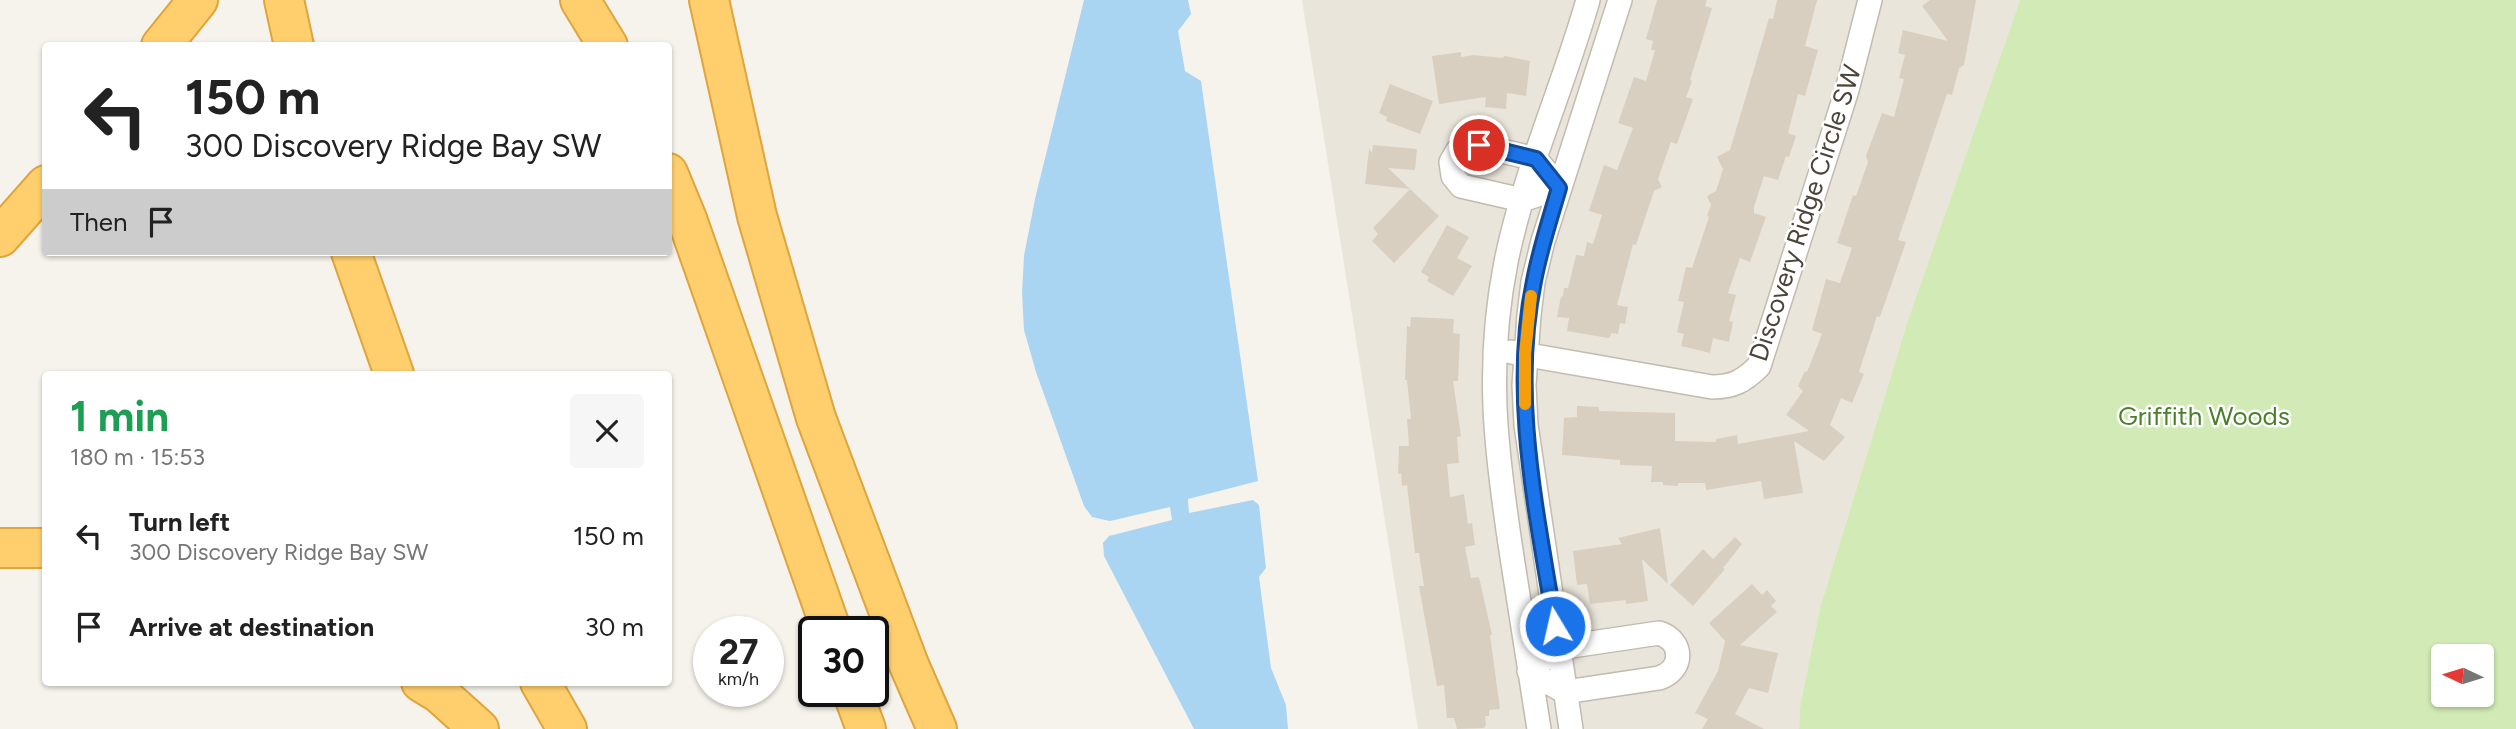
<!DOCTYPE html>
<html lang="en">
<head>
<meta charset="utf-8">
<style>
  :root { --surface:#fff; --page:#f6f6f6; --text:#222; --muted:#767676 }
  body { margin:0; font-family:Figtree,sans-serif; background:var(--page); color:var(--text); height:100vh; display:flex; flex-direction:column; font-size:26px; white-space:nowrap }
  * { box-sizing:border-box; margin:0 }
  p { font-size:23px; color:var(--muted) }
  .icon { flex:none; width:38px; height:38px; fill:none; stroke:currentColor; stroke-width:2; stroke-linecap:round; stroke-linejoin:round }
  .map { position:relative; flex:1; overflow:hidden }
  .sheet { position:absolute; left:42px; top:371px; width:630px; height:315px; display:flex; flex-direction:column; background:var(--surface); border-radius:7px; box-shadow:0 2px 5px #0004 }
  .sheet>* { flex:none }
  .banner { position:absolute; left:42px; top:42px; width:630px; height:214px; border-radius:7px; box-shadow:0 2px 5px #0004; background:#fff; color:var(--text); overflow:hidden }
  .needle { width:46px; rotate:274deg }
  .controls { position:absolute; left:2431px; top:644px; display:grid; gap:14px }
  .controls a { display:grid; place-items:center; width:63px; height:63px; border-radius:7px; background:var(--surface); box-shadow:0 2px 5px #0004; font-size:35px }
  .speed { position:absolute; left:693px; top:616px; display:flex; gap:14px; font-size:35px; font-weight:700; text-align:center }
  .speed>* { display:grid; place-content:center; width:91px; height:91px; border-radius:50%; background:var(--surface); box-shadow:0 2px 5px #0004; line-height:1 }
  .speed small { font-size:18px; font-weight:400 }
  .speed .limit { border:4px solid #111; border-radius:10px; background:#fff; color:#111 }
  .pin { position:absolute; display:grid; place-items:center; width:60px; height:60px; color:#fff; margin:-30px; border:4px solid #fff; border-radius:50%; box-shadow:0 2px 7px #0007 }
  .me { position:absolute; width:77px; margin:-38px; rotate:351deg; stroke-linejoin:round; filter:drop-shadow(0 0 5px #0008) }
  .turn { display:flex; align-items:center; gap:24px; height:147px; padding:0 28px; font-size:32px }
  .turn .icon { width:91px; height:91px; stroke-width:2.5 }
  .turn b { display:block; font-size:49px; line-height:60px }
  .then { display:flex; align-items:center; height:66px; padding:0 28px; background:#0003; gap:14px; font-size:26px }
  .round { display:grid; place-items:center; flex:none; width:74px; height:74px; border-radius:7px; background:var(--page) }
  .headline { display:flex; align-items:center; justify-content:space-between; height:119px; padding:0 28px }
  h1 { font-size:42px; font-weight:700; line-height:52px; color:#1e9e55 }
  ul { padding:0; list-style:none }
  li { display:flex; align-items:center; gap:21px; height:91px; padding:0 28px }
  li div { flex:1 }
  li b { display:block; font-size:26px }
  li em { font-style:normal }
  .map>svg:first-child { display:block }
</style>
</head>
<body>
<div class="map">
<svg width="2516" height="729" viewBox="0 0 2516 729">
  <rect width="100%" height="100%" fill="#f6f3ec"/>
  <path fill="#eae5da" d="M 1302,0 L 2020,0 L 1908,320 L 1820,608 L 1800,707 L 1799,729 L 1418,729 Z"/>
  <path fill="#d2eab5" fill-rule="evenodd" d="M 2020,0 L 2516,0 L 2516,729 L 1799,729 L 1800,707 L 1820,608 L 1908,320 ZM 2443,656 L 2482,656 L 2482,695 L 2443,695 Z"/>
  <path fill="#a9d4f2" d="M 1084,0 L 1188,0 L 1191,14 L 1178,31 L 1185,71 L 1201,81 L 1258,481 L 1188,499 L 1189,513 L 1253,500 L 1259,505 L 1266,568 L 1259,577 L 1271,668 L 1286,705 L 1288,729 L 1194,729 L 1104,556 L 1103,543 L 1109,536 L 1172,520 L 1170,507 L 1110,521 L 1092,517 L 1084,506 L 1036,372 L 1024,330 L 1022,293 L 1024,256 L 1035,199 Z"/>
  <path fill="#d8cfc1" d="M 1657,0 L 1707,0 L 1705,6 L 1712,8 L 1690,80 L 1692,81 L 1686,97 L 1693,99 L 1677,144 L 1671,142 L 1658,179 L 1662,187 L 1654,191 L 1636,245 L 1633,244 L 1617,305 L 1628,307 L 1625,324 L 1620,323 L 1618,334 L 1611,333 L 1610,337 L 1608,338 L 1567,331 L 1569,318 L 1557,317 L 1561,296 L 1563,297 L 1564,288 L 1568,288 L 1576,255 L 1584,256 L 1587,242 L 1593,244 L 1602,215 L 1589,211 L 1604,165 L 1617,170 L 1633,128 L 1618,123 L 1634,77 L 1646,81 L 1655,50 L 1651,50 L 1653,41 L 1646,39 Z
    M 1777,0 L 1817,0 L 1805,46 L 1818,50 L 1805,96 L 1798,94 L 1788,133 L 1796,136 L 1789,157 L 1786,156 L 1778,180 L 1764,176 L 1754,207 L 1754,213 L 1766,217 L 1750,262 L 1740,258 L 1728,293 L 1736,295 L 1729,321 L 1733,322 L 1729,342 L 1713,338 L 1710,353 L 1681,346 L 1684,334 L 1677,332 L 1684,302 L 1678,301 L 1686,267 L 1692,268 L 1709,217 L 1707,216 L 1711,205 L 1707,196 L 1716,191 L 1723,169 L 1717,157 L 1730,150 L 1765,32 L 1769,18 L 1773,19 Z
    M 1930,0 L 1976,0 L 1964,65 L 1959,68 L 1952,95 L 1947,94 L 1898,240 L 1906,242 L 1880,317 L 1877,316 L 1859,372 L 1864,374 L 1852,403 L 1841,398 L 1830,425 L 1845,437 L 1824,461 L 1794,441 L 1803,493 L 1764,499 L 1761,481 L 1706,490 L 1705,483 L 1678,483 L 1678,486 L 1663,485 L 1663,482 L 1651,482 L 1652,466 L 1620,465 L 1620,460 L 1562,455 L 1564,418 L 1577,417 L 1577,406 L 1599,407 L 1599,411 L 1675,413 L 1675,441 L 1716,442 L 1716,439 L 1737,435 L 1738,444 L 1809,431 L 1786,415 L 1803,391 L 1798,386 L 1805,371 L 1807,372 L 1822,334 L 1812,330 L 1826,279 L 1840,283 L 1852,248 L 1837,243 L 1853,195 L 1856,196 L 1868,162 L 1866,156 L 1882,113 L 1894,117 L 1904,79 L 1899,78 L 1905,55 L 1898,53 L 1903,30 L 1948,41 L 1922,6 Z
    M 1461,52 L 1461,57 L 1474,55 L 1502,58 L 1505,56 L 1530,61 L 1526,96 L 1507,93 L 1506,109 L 1485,107 L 1486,97 L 1439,104 L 1432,56 Z
    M 1390,84 L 1433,101 L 1420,134 L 1386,121 L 1387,117 L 1379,113 Z
    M 1373,145 L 1417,149 L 1415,170 L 1388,168 L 1410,189 L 1365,184 L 1369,149 L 1372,153 Z
    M 1410,189 L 1439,216 L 1394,263 L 1372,241 L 1378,234 L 1373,228 Z
    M 1447,225 L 1469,237 L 1457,258 L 1472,266 L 1453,296 L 1427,281 L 1429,277 L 1421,272 Z
    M 1411,317 L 1454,319 L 1453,333 L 1460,334 L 1458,381 L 1453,381 L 1461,436 L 1457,437 L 1459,463 L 1447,464 L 1450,497 L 1464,494 L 1468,524 L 1472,523 L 1475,545 L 1465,547 L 1471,578 L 1479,577 L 1492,635 L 1490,635 L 1500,709 L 1489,710 L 1489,716 L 1485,716 L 1486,725 L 1484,728 L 1457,729 L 1454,718 L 1447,718 L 1444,685 L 1437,686 L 1419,586 L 1424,586 L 1419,553 L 1415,553 L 1407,485 L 1402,486 L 1401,473 L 1398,474 L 1399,446 L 1409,446 L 1407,419 L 1411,419 L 1407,380 L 1405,380 L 1407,326 L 1410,327 Z
    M 1660,528 L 1668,584 L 1642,559 L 1648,601 L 1626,604 L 1626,600 L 1590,604 L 1587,584 L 1577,585 L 1573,551 L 1622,544 L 1618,538 Z
    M 1735,537 L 1742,544 L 1723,568 L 1725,569 L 1693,606 L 1670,585 L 1703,549 L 1713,559 Z
    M 1752,584 L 1762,595 L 1767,590 L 1776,601 L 1771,606 L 1777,612 L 1740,645 L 1778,653 L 1768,693 L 1749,688 L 1735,714 L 1764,729 L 1702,729 L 1708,719 L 1695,713 L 1718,671 L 1725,641 L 1709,623 Z"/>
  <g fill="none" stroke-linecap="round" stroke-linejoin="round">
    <defs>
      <path id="minor" d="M 1472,144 L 1536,159 L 1559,188 L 1522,200 L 1461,186 L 1453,176 L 1451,162 L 1458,150 Z
        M 1511,352 L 1712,387 C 1733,387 1744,381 1759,366 L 1847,90 L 1870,0
        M 1659,633 C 1684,641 1684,670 1659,678 L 1565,692 L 1529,671 L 1558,648 Z
        M 1539,729 C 1530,672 1521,614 1512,557 C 1496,452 1485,368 1506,262 C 1524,173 1563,88 1588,0
        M 1571,729 L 1526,425 L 1524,385 L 1529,315 L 1533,282 L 1543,241 L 1620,0"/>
      <path id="motorway" d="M 284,0 L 294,46
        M 580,0 L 608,46
        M 709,0 L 757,216 L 816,418 L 909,665 L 937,729
        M 161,46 L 198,0
        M 668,173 L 687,219 L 832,632
        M 0,237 L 46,185
        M 351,252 L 394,374
        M 0,548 L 46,548
        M 421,682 L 439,693 L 479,729
        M 540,682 L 567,729
        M 852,691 L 866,729"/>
    </defs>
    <use href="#minor" stroke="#c2bbae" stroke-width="26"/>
    <use href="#motorway" stroke="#e0a43c" stroke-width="42"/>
    <use href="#minor" stroke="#fff" stroke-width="23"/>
    <use href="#motorway" stroke="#ffcf6e" stroke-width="38"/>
  </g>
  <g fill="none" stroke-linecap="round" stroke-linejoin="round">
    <defs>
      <path id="route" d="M 1479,145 L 1536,159 L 1559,188 C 1550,219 1540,249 1534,281 C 1510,396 1537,513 1555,626"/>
    </defs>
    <use href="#route" stroke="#114b97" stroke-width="18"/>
    <use href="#route" stroke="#1a73e8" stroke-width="12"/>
    <path stroke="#f59e0b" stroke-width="12" d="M 1525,404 L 1525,354 L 1531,296"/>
  </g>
  <g text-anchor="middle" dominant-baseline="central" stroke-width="5" stroke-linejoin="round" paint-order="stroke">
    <g font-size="26" fill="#4b4439" stroke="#fff">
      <text transform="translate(1805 213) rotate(-72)">Discovery Ridge Circle SW</text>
    </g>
    <g font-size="26" fill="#4a7f2a" stroke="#fff">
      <text x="2204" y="416">Griffith Woods</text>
    </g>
  </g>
</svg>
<div class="controls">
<a><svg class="needle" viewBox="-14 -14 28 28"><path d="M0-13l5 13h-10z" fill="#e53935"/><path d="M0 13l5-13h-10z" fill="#767676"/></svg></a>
</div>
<div class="speed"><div>27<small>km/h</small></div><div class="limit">30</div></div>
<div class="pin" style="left:1479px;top:145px;background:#d93025"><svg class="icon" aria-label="arrive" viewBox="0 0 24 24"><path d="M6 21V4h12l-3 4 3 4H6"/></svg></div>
<svg class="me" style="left:1555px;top:626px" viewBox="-20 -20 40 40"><circle r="17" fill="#1a73e8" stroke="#fff" stroke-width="3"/><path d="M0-11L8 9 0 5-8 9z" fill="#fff"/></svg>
<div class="banner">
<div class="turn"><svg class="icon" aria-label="left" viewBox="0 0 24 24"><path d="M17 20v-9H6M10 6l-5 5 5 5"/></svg><div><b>150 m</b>300 Discovery Ridge Bay SW</div></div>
<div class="then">Then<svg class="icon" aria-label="arrive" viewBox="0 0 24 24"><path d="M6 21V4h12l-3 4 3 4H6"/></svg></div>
</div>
<section class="sheet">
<div class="headline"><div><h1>1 min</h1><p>180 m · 15:53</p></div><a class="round"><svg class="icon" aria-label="close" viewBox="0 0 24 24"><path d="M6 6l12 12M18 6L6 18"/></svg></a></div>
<ul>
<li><svg class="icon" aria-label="left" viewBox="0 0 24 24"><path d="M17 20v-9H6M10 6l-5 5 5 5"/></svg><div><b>Turn left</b><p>300 Discovery Ridge Bay SW</p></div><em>150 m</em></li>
<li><svg class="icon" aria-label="arrive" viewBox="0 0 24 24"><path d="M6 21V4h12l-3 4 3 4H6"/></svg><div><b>Arrive at destination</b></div><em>30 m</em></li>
</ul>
</section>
</div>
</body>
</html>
